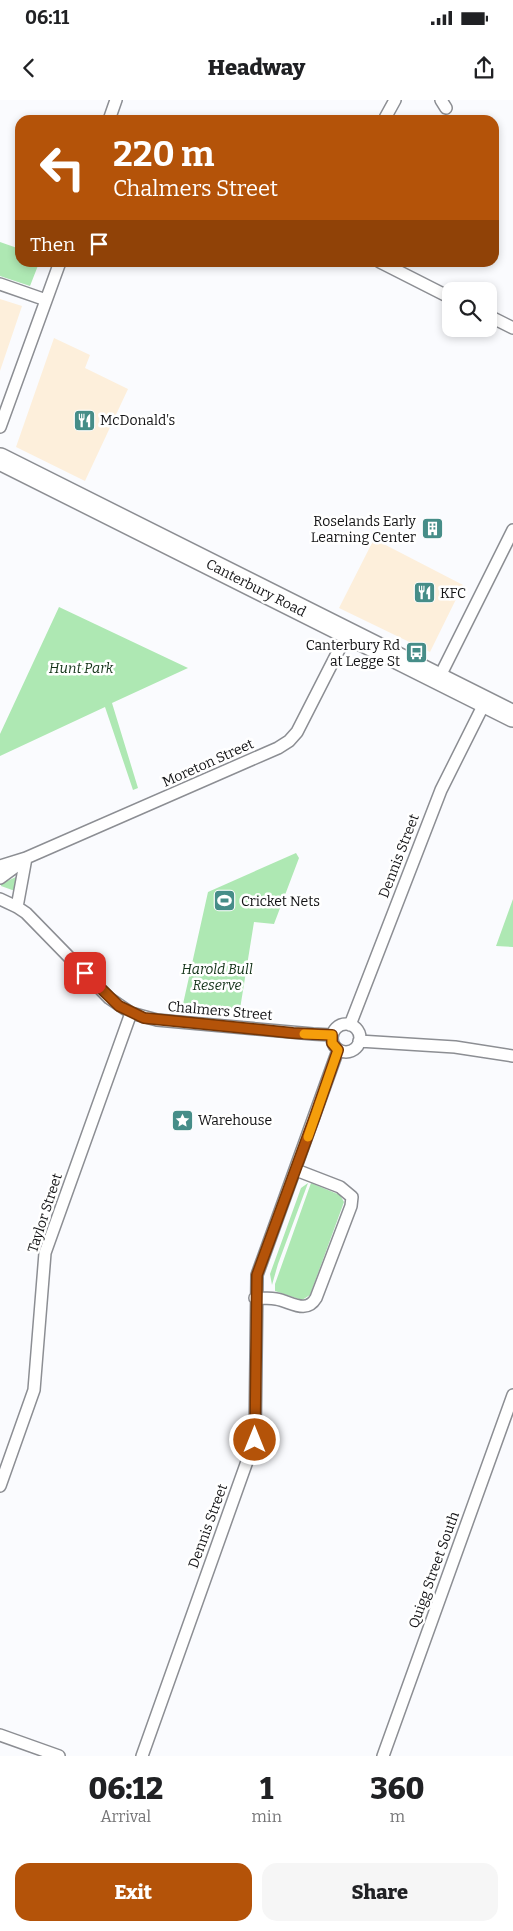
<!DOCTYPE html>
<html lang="en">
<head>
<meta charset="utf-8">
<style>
  :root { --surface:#fff; --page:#f6f6f6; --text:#202124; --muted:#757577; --accent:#b45309 }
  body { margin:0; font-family:Bitter,serif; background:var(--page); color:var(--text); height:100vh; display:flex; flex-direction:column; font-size:19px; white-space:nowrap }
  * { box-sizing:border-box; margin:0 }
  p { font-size:16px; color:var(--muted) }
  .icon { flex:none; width:28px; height:28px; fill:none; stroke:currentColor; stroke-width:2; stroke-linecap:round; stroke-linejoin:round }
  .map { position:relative; height:1656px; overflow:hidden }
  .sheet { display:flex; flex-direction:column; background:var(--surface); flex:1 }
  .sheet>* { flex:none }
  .top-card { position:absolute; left:15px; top:15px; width:484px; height:152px; border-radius:15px; box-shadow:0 2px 8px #0003; background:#b45309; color:#fff; overflow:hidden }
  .fabs { position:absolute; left:442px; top:182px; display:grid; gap:10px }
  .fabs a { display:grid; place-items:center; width:55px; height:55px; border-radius:10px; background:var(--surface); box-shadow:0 2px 8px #0003; font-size:25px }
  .pin { position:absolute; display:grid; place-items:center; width:42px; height:42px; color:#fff; margin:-21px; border-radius:10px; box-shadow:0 2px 8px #0006 }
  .me { position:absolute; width:55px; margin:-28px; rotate:0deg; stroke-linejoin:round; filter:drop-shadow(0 0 4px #0008) }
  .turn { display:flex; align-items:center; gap:18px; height:105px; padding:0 15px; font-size:22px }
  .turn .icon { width:65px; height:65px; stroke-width:2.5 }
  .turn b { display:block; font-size:35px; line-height:42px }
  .then { display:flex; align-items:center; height:48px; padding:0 15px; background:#0003; gap:10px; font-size:19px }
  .eta { display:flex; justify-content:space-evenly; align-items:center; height:85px; text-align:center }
  .eta b { font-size:30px; font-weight:800; line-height:35px }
  .primary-button { display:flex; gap:10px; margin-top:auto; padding:10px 15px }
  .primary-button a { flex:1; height:58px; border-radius:15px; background:var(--accent); color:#fff; font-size:20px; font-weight:800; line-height:58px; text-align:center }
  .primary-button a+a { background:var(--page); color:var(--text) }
  .status { display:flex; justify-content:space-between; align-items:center; height:35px; padding:0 25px; background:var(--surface); direction:ltr }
  .status svg { height:14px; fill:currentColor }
  header { display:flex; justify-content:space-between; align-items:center; height:65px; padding:0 15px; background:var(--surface); font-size:22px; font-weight:800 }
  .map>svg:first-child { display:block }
</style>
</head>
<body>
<div class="status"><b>06:11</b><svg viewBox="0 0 49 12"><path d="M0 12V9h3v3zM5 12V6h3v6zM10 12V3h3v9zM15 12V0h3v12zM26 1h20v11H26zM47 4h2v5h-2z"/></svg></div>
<header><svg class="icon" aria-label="back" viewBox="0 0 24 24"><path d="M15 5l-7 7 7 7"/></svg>Headway<svg class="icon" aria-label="share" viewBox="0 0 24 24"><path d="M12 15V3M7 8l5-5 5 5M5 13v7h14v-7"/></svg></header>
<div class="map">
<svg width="513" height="1656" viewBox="0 0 513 1656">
  <rect width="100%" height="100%" fill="#fafbfe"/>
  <path fill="#fdefdb" d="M 0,199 L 22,206 L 0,271 Z
    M 54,238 L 90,255 L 85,268 L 128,289 L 85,381 L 16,347 Z
    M 374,439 L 463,485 L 430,552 L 339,508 Z"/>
  <path fill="#aee8b3" d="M 0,142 L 20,149 L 20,162 L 39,163 L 30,186 L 0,176 Z
    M 59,507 L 188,568 L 112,603 L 138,688 L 133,690 L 105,607 L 0,656 L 0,634 Z
    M 296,753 L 299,758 L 274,824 L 254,822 L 240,909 L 183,904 L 208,792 Z
    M 18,776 L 15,791 L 1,786 L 1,784 Z
    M 513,799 L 513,847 L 496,846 Z
    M 308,1083 L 278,1164 L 272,1185 L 270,1174 L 301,1088 Z
    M 311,1083 L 340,1095 L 344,1102 L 310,1195 L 302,1200 L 275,1191 L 275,1184 Z"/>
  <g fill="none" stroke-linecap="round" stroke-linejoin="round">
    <defs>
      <path id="street" d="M 441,0 L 446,8
        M 109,20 L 116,0
        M 384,20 L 395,0
        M 380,162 L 451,198
        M 0,184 L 46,200
        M 489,216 L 513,228
        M 0,327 L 60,162
        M 439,578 L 513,430
        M 0,766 L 26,758 L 278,648 L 289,641 L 297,632 L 347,534
        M 0,778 L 19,764
        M 0,799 L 17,807 L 26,813 L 109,898 L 131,913 L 157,920 L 313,934 L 332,935
        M 17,807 L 26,758
        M332 938a14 14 0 1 1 28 0a14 14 0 1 1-28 0Z
        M 350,925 L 441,690 L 485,602
        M 359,941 L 455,947 L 513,956
        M 255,1198 C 262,1198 269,1198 276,1199 C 290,1201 306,1215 316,1198 L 351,1106 L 352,1097 L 340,1087 L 296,1070
        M 0,1386 L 34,1290 L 45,1153 L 131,913
        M 0,1635 L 59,1656
        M 142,1656 L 255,1339 L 257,1175 L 338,950
        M 383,1656 L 513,1295"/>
      <path id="highway" d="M 0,359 L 513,616"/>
    </defs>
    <use href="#street" stroke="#8c8e93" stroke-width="14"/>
    <use href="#highway" stroke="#8c8e93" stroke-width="24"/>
    <use href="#street" stroke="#fff" stroke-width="11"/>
    <use href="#highway" stroke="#fff" stroke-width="21"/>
  </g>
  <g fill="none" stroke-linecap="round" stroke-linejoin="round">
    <defs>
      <path id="route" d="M 85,873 L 119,906 L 144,918 L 293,933 L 332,935 L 332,943 L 338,950 L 314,1019 L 257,1175 L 255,1340"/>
    </defs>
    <use href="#route" stroke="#753606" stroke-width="12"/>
    <use href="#route" stroke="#b45309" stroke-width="9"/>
    <path stroke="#f59e0b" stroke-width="9" d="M 304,934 L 332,935 L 332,943 L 338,950 L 308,1037"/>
  </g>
  <defs>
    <symbol id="restaurant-square" viewBox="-11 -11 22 22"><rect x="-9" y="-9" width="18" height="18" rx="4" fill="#468d88" stroke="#fff"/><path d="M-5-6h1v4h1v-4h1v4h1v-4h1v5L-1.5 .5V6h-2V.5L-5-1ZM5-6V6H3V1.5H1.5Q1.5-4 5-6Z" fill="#fff"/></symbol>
    <symbol id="building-square" viewBox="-11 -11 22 22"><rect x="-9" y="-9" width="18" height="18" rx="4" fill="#468d88" stroke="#fff"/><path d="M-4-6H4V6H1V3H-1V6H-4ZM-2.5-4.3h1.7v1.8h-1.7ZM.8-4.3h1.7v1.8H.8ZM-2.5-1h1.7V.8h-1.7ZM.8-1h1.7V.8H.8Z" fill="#fff"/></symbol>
    <symbol id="bus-square" viewBox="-11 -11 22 22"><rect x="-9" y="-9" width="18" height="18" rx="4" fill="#468d88" stroke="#fff"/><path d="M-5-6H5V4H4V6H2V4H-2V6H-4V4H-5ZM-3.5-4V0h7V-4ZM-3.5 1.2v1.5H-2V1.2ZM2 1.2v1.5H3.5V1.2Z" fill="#fff"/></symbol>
    <symbol id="stadium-square" viewBox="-11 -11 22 22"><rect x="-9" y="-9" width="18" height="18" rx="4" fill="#468d88" stroke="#fff"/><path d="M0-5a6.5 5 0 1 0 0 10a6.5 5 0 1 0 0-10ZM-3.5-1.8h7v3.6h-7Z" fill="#fff"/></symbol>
    <symbol id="sight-square" viewBox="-11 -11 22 22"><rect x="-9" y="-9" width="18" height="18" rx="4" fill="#468d88" stroke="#fff"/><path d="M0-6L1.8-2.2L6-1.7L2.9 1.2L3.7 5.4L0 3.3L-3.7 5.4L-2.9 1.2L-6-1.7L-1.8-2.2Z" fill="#fff"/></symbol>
  </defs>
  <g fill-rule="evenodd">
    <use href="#restaurant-square" x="72" y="308" width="25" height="25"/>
    <use href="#building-square" x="420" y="416" width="25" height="25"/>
    <use href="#restaurant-square" x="412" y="480" width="25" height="25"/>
    <use href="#bus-square" x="404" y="540" width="25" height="25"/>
    <use href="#stadium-square" x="212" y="788" width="25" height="25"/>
    <use href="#sight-square" x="170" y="1008" width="25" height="25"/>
  </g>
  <g text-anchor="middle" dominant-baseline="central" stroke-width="5" stroke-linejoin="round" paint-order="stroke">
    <g font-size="14" fill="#131315" stroke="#fff" text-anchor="start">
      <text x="100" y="320">McDonald's</text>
      <text x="416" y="421" text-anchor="end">Roselands Early<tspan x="416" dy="16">Learning Center</tspan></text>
      <text x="440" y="493">KFC</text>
      <text x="400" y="545" text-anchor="end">Canterbury Rd<tspan x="400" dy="16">at Legge St</tspan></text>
      <text x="241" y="801">Cricket Nets</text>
      <text x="198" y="1020">Warehouse</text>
    </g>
    <g font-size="14" fill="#131315" stroke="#fff">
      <text transform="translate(256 488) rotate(27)">Canterbury Road</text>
      <text transform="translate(208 663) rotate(-24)">Moreton Street</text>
      <text transform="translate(399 756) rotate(-69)">Dennis Street</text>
      <text transform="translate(220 911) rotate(5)">Chalmers Street</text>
      <text transform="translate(45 1113) rotate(-72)">Taylor Street</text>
      <text transform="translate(208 1426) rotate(-70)">Dennis Street</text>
      <text transform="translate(434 1470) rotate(-70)">Quigg Street South</text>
    </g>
    <g font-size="14" font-style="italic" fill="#123217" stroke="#fff">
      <text x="81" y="568">Hunt Park</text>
      <text x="217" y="869">Harold Bull<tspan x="217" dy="16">Reserve</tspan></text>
    </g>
  </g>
</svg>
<div class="fabs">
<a><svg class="icon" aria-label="search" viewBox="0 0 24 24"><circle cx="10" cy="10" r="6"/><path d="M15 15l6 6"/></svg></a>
</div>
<div class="pin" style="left:85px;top:873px;background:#d93025"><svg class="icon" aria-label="arrive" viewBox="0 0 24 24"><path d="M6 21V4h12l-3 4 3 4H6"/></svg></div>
<svg class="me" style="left:255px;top:1340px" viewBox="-20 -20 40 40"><circle r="17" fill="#b45309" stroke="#fff" stroke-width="3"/><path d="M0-11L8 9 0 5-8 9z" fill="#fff"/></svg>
<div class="top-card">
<div class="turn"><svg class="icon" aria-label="left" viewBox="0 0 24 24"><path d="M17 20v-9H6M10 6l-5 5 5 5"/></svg><div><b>220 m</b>Chalmers Street</div></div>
<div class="then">Then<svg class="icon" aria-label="arrive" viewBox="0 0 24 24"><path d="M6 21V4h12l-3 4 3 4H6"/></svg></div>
</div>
</div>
<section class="sheet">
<div class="eta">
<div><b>06:12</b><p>Arrival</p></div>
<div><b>1</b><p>min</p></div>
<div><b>360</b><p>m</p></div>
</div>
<div class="primary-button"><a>Exit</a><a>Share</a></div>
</section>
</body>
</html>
